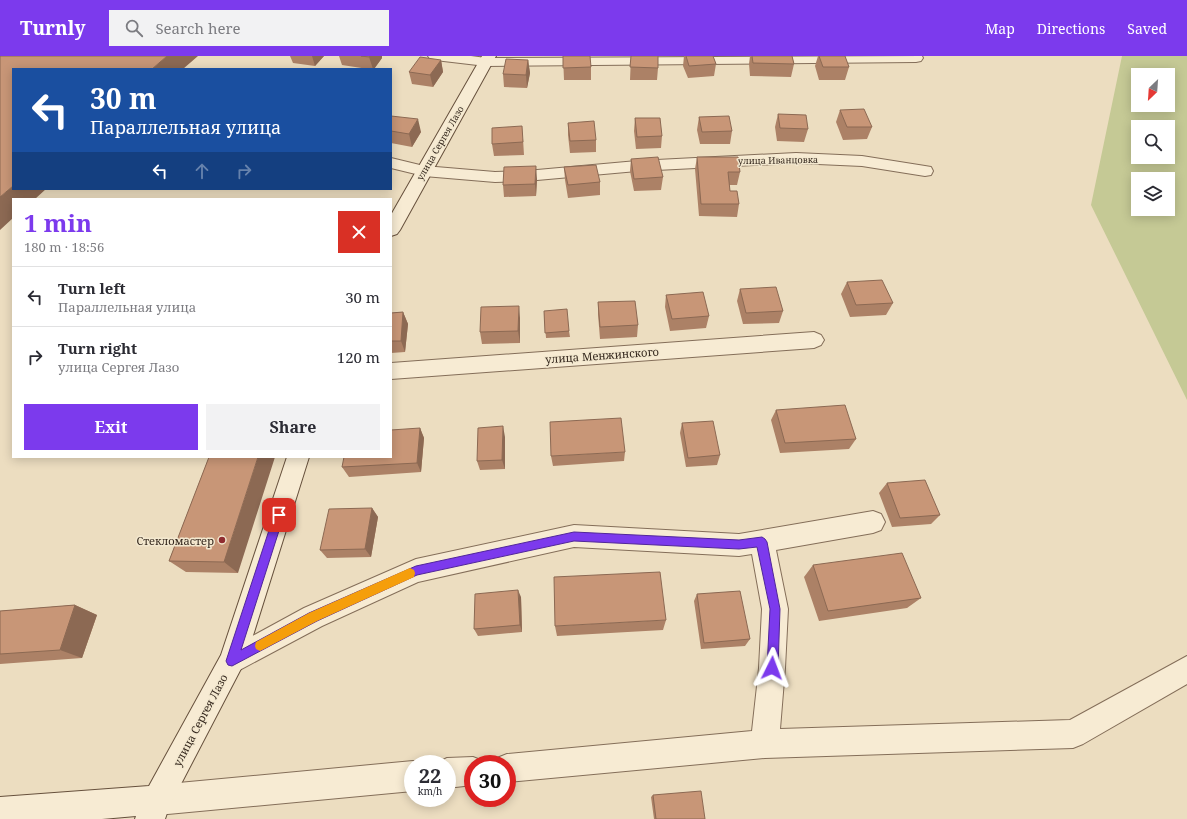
<!DOCTYPE html>
<html lang="en">
<head>
<meta charset="utf-8">
<style>
  :root { --surface:#fff; --page:#f2f2f3; --text:#2b2b33; --muted:#7c7c81; --line:#e1e1e2; --accent:#7c3aed }
  body { margin:0; font-family:"Noto Serif",serif; background:var(--page); color:var(--text); height:100vh; display:flex; flex-direction:column; font-size:15px; white-space:nowrap }
  * { box-sizing:border-box; margin:0 }
  p { font-size:13px; color:var(--muted) }
  .icon { flex:none; width:22px; height:22px; fill:none; stroke:currentColor; stroke-width:2; stroke-linecap:round; stroke-linejoin:round }
  .map { position:relative; flex:1; overflow:hidden }
  .panel { position:absolute; left:12px; top:142px; width:380px; height:260px; display:flex; flex-direction:column; background:var(--surface); border-radius:0px; box-shadow:0 2px 10px #0003 }
  .panel>* { flex:none }
  .guide { position:absolute; left:12px; top:12px; width:380px; height:122px; border-radius:0px; box-shadow:0 2px 10px #0003; background:#1a4fa0; color:#fff; overflow:hidden }
  .needle { width:26px; rotate:205deg }
  .controls { position:absolute; left:1131px; top:12px; display:grid; gap:8px }
  .controls a { display:grid; place-items:center; width:44px; height:44px; border-radius:0px; background:var(--surface); box-shadow:0 2px 10px #0003; font-size:20px }
  .speed { position:absolute; left:404px; top:699px; display:flex; gap:8px; font-size:20px; font-weight:700; text-align:center }
  .speed>* { display:grid; place-content:center; width:52px; height:52px; border-radius:50%; background:var(--surface); box-shadow:0 2px 10px #0003; line-height:1 }
  .speed small { font-size:10px; font-weight:400 }
  .speed .limit { border:6px solid #d22; background:#fff; color:#111 }
  .pin { position:absolute; display:grid; place-items:center; width:34px; height:34px; color:#fff; margin:-17px; border-radius:8px; box-shadow:0 2px 6px #0006 }
  .me { position:absolute; width:44px; margin:-22px; rotate:3deg; stroke-linejoin:round; filter:drop-shadow(0 0 3px #0008) }
  .turn { display:flex; align-items:center; gap:14px; height:84px; padding:0 12px; font-size:18px }
  .turn .icon { width:52px; height:52px; stroke-width:2.5 }
  .turn b { display:block; font-size:28px; line-height:34px }
  .lanes { display:flex; align-items:center; height:38px; padding:0 12px; background:#0003; justify-content:center; gap:20px; direction:ltr }
  .lanes .off { opacity:.35 }
  .round { display:grid; place-items:center; flex:none; width:42px; height:42px; border-radius:0px; background:var(--page) }
  .summary { display:flex; align-items:center; justify-content:space-between; height:68px; padding:0 12px }
  h1 { font-size:24px; font-weight:700; line-height:30px; color:var(--accent) }
  .primary-button { display:flex; gap:8px; margin-top:auto; padding:8px 12px }
  .primary-button a { flex:1; height:46px; border-radius:0px; background:var(--accent); color:#fff; font-size:16px; font-weight:700; line-height:46px; text-align:center }
  .primary-button a+a { background:var(--page); color:var(--text) }
  ul { padding:0; list-style:none }
  li { display:flex; align-items:center; gap:12px; height:60px; padding:0 12px; border-top:1px solid var(--line) }
  li div { flex:1 }
  li b { display:block; font-size:15px }
  li em { font-style:normal }
  header { display:flex; align-items:center; gap:24px; box-sizing:border-box; height:56px; padding:0 20px; background:var(--accent); color:#fff }
  header strong { font-size:19px }
  nav { display:flex; gap:22px; margin-inline-start:auto; font-size:14px }
  .search { width:280px; height:36px; background:var(--page); display:flex; align-items:center; gap:10px; box-sizing:border-box; padding:0 14px; border-radius:0px; color:var(--muted); font-size:15px }
  .map>svg:first-child { display:block }
</style>
</head>
<body>
<header>
<strong>Turnly</strong>
<div class="search"><svg class="icon" aria-label="search" viewBox="0 0 24 24"><circle cx="10" cy="10" r="6"/><path d="M15 15l6 6"/></svg>Search here</div>
<nav><a>Map</a><a>Directions</a><a>Saved</a></nav>
</header>
<div class="map">
<svg width="1187" height="763" viewBox="0 0 1187 763">
  <rect width="100%" height="100%" fill="#ecddc0"/>
  <path fill="#c5c995" fill-rule="evenodd" d="M 1122,0 L 1187,0 L 1187,344 L 1091,149 ZM 1138,19 L 1168,19 L 1168,49 L 1138,49 ZM 1138,71 L 1168,71 L 1168,101 L 1138,101 ZM 1138,123 L 1168,123 L 1168,153 L 1138,153 Z"/>
  <g fill="none" stroke-linecap="round" stroke-linejoin="round">
    <defs>
      <path id="minor" d="M 428,0 L 471,0 L 486,2 L 922,0 L 923,2 L 921,5 L 916,6 L 486,10 L 435,4 L 430,3 Z
        M 796,97 L 862,100 L 925,110 L 931,111 L 933,115 L 931,119 L 925,120 L 862,110 L 796,107 L 637,115 L 526,125 L 495,126 L 424,120 L 391,112 L 391,102 L 424,110 L 495,116 L 526,115 L 637,105 Z
        M 814,276 L 821,279 L 824,284 L 821,289 L 814,292 L 391,323 L 391,307 Z
        M 873,455 L 881,458 L 885,466 L 881,474 L 873,477 L 776,494 L 788,553 L 785,612 L 780,673 L 1070,664 L 1187,600 L 1187,628 L 1083,688 L 1073,692 L 765,702 L 507,726 L 507,708 L 494,708 L 497,702 L 507,698 L 752,675 L 759,612 L 762,553 L 752,498 L 739,500 L 574,491 L 418,526 L 322,570 L 232,618 L 223,614 L 219,605 L 223,596 L 304,552 L 416,503 L 574,469 L 739,478 Z
        M 473,701 L 483,705 L 485,708 L 473,708 L 473,729 L 447,732 L 447,708 L 436,708 L 437,707 L 447,702 Z
        M 413,705 L 419,708 L 413,708 L 413,735 L 157,759 L 147,754 L 142,744 L 147,734 L 157,729 Z"/>
      <path id="secondary" d="M 482,0 L 496,0 L 400,174 L 397,178 L 391,180 L 391,159 Z
        M 287,401 L 309,401 L 245,605 L 169,751 L 165,763 L 135,763 L 136,760 L 102,763 L 0,763 L 0,741 L 149,730 L 221,599 Z"/>
    </defs>
    <use href="#minor" stroke="#846e59" stroke-width="2"/>
    <use href="#secondary" stroke="#66503c" stroke-width="2"/>
    <use href="#minor" fill="#f7ebd3" fill-rule="evenodd"/>
    <use href="#secondary" fill="#f7ebd3" fill-rule="evenodd"/>
  </g>
  <path fill="#ac8166" d="M 290,0 L 324,0 L 315,10 L 293,7 Z
    M 339,0 L 382,0 L 382,2 L 374,13 L 368,13 L 342,9 Z
    M 563,0 L 591,11 L 591,24 L 564,24 Z
    M 631,0 L 658,12 L 657,24 L 630,24 Z
    M 684,0 L 713,0 L 716,8 L 714,20 L 688,22 L 683,10 Z
    M 750,0 L 792,0 L 794,8 L 791,21 L 750,20 L 749,8 Z
    M 818,0 L 845,0 L 849,11 L 845,24 L 819,24 L 815,10 Z
    M 441,4 L 443,16 L 433,31 L 412,28 L 409,16 Z
    M 528,4 L 530,17 L 527,32 L 504,31 L 503,18 Z
    M 840,54 L 872,71 L 867,83 L 843,84 L 836,66 Z
    M 778,58 L 808,73 L 804,86 L 777,85 L 775,71 Z
    M 391,60 L 421,76 L 412,91 L 391,87 Z
    M 699,61 L 732,75 L 730,88 L 700,88 L 697,74 Z
    M 635,62 L 662,80 L 661,92 L 636,93 L 634,75 Z
    M 568,67 L 596,84 L 596,96 L 570,97 L 568,79 Z
    M 523,83 L 524,99 L 494,100 L 492,88 Z
    M 697,101 L 740,116 L 737,129 L 729,129 L 730,135 L 739,148 L 737,161 L 699,160 L 695,113 Z
    M 631,103 L 663,121 L 661,134 L 634,135 L 630,115 Z
    M 564,111 L 600,126 L 600,139 L 568,142 L 565,124 Z
    M 537,123 L 536,140 L 504,141 L 503,129 Z
    M 847,226 L 893,247 L 886,259 L 850,261 L 841,238 Z
    M 740,233 L 783,255 L 779,267 L 743,268 L 737,245 Z
    M 666,239 L 709,260 L 706,272 L 670,275 L 665,251 Z
    M 598,246 L 638,269 L 637,281 L 600,283 L 598,258 Z
    M 544,255 L 569,275 L 570,281 L 546,282 Z
    M 403,256 L 408,268 L 405,296 L 391,297 L 391,257 Z
    M 520,262 L 520,287 L 482,288 L 480,276 Z
    M 776,354 L 856,383 L 849,393 L 780,397 L 771,364 Z
    M 682,367 L 720,399 L 717,409 L 686,411 L 680,377 Z
    M 420,372 L 424,382 L 421,416 L 349,421 L 342,411 Z
    M 505,381 L 505,413 L 480,414 L 477,405 Z
    M 625,396 L 624,405 L 553,410 L 551,400 Z
    M 209,401 L 238,517 L 186,516 L 169,505 Z
    M 887,427 L 940,459 L 931,468 L 892,471 L 879,437 Z
    M 372,452 L 378,461 L 371,501 L 327,502 L 320,494 Z
    M 813,509 L 921,542 L 907,552 L 819,565 L 804,521 Z
    M 697,538 L 750,583 L 745,590 L 701,593 L 694,545 Z
    M 521,541 L 522,576 L 478,580 L 474,573 Z
    M 75,549 L 97,559 L 82,602 L 0,608 L 0,555 Z
    M 666,564 L 663,574 L 557,580 L 555,570 Z
    M 653,739 L 705,763 L 654,763 L 651,741 Z"/>
  <path fill="#8c6953" d="M 167,0 L 198,0 L 183,13 L 152,13 Z
    M 312,0 L 324,0 L 315,10 Z
    M 370,0 L 382,0 L 382,2 L 374,13 L 373,13 L 369,1 Z
    M 441,4 L 443,16 L 433,31 L 430,19 Z
    M 528,4 L 530,17 L 527,32 L 526,19 Z
    M 418,63 L 421,76 L 412,91 L 409,78 Z
    M 536,110 L 537,123 L 536,140 L 535,128 Z
    M 13,130 L 13,133 L 46,133 L 35,143 L 13,143 L 13,162 L 0,174 L 0,141 Z
    M 519,250 L 520,262 L 520,287 L 518,275 Z
    M 403,256 L 408,268 L 405,296 L 401,285 Z
    M 503,370 L 505,381 L 505,413 L 502,404 Z
    M 420,372 L 424,382 L 421,416 L 417,407 Z
    M 258,401 L 275,401 L 238,517 L 224,506 Z
    M 372,452 L 378,461 L 371,501 L 365,493 Z
    M 518,534 L 521,541 L 522,576 L 520,569 Z
    M 75,549 L 97,559 L 82,602 L 60,594 Z"/>
  <path fill="#c89677" stroke="#8c6953" d="M 0,0 L 167,0 L 152,13 L 13,13 L 13,130 L 0,141 Z
    M 361,0 L 370,0 L 369,1 Z
    M 563,0 L 590,0 L 591,11 L 563,12 Z
    M 631,0 L 658,0 L 658,12 L 630,11 Z
    M 686,0 L 713,0 L 716,8 L 689,10 Z
    M 752,0 L 792,0 L 794,8 L 753,7 Z
    M 819,0 L 845,0 L 849,11 L 823,11 Z
    M 420,1 L 441,4 L 430,19 L 409,16 Z
    M 506,3 L 528,4 L 526,19 L 503,18 Z
    M 864,53 L 872,71 L 847,71 L 840,54 Z
    M 778,58 L 806,59 L 808,73 L 780,72 Z
    M 391,60 L 418,63 L 409,78 L 391,75 Z
    M 729,60 L 732,75 L 702,76 L 699,61 Z
    M 635,62 L 660,62 L 662,80 L 637,81 Z
    M 594,65 L 596,84 L 570,85 L 568,67 Z
    M 522,70 L 523,86 L 492,88 L 492,72 Z
    M 658,101 L 663,121 L 634,123 L 631,103 Z
    M 697,101 L 738,101 L 740,116 L 728,116 L 730,135 L 737,135 L 739,148 L 701,148 Z
    M 596,109 L 600,126 L 568,129 L 564,111 Z
    M 536,110 L 535,128 L 503,129 L 504,111 Z
    M 882,224 L 893,247 L 856,249 L 847,226 Z
    M 776,231 L 783,255 L 746,257 L 740,233 Z
    M 703,236 L 709,260 L 672,263 L 666,239 Z
    M 635,245 L 638,269 L 600,271 L 598,246 Z
    M 519,250 L 518,275 L 480,276 L 481,251 Z
    M 567,253 L 569,275 L 545,277 L 544,255 Z
    M 403,256 L 401,285 L 391,285 L 391,257 Z
    M 845,349 L 856,383 L 785,387 L 776,354 Z
    M 621,362 L 625,396 L 551,400 L 550,366 Z
    M 713,365 L 720,399 L 688,402 L 682,367 Z
    M 503,370 L 502,404 L 477,405 L 478,372 Z
    M 420,372 L 417,407 L 342,411 L 344,401 L 391,401 L 391,374 Z
    M 209,401 L 258,401 L 224,506 L 169,505 Z
    M 925,424 L 940,459 L 900,462 L 887,427 Z
    M 372,452 L 365,493 L 320,494 L 329,453 Z
    M 902,497 L 921,542 L 828,555 L 813,509 Z
    M 660,516 L 666,564 L 555,570 L 554,521 Z
    M 518,534 L 520,569 L 474,573 L 475,538 Z
    M 740,535 L 750,583 L 704,587 L 697,538 Z
    M 75,549 L 60,594 L 0,598 L 0,555 Z
    M 701,735 L 705,763 L 656,763 L 653,739 Z"/>
  <path fill="#7c3aed" stroke="#51269a" d="M 279,455 L 283,456 L 284,459 L 241,594 L 309,557 L 416,510 L 574,476 L 739,484 L 762,481 L 765,483 L 767,486 L 780,553 L 778,612 L 776,616 L 772,617 L 768,616 L 767,612 L 770,553 L 757,491 L 739,493 L 574,485 L 417,519 L 317,565 L 232,610 L 228,609 L 226,605 L 274,459 L 276,456 Z"/>
  <path fill="#f59e0b" d="M 410,512 L 414,514 L 415,517 L 414,521 L 317,565 L 264,593 L 260,595 L 256,593 L 255,590 L 256,586 L 309,557 Z"/>
  <circle fill="#902c30" stroke="#f3e8cf" stroke-width="1.5" cx="222" cy="484" r="4"/>
  <g text-anchor="middle" dominant-baseline="central" stroke-width="3" stroke-linejoin="round" paint-order="stroke">
    <g font-size="9" fill="#34271d" stroke="#f3e8cf">
      <text transform="translate(440 87) rotate(-60)">улица Сергея Лазо</text>
      <text transform="translate(778 104) rotate(-1)">улица Иванцовка</text>
    </g>
    <g font-size="11" fill="#34271d" stroke="#f3e8cf">
      <text transform="translate(602 299) rotate(-4)">улица Менжинского</text>
      <text transform="translate(200 664) rotate(-62)">улица Сергея Лазо</text>
    </g>
    <g font-size="11" fill="#34271d" stroke="#f3e8cf" text-anchor="end">
      <text x="214" y="484">Стекломастер</text>
    </g>
  </g>
</svg>
<div class="controls">
<a><svg class="needle" viewBox="-14 -14 28 28"><path d="M0-13l5 13h-10z" fill="#e53935"/><path d="M0 13l5-13h-10z" fill="#7c7c81"/></svg></a>
<a><svg class="icon" aria-label="search" viewBox="0 0 24 24"><circle cx="10" cy="10" r="6"/><path d="M15 15l6 6"/></svg></a>
<a><svg class="icon" aria-label="layers" viewBox="0 0 24 24"><path d="M12 4l9 5-9 5-9-5zM3 14l9 5 9-5"/></svg></a>
</div>
<div class="speed"><div>22<small>km/h</small></div><div class="limit">30</div></div>
<div class="pin" style="left:279px;top:459px;background:#d93025"><svg class="icon" aria-label="arrive" viewBox="0 0 24 24"><path d="M6 21V4h12l-3 4 3 4H6"/></svg></div>
<svg class="me" style="left:772px;top:612px" viewBox="-20 -20 40 40"><path d="M0-17L14 15 0 8-14 15z" fill="#7c3aed" stroke="#fff" stroke-width="4"/></svg>
<div class="guide">
<div class="turn"><svg class="icon" aria-label="left" viewBox="0 0 24 24"><path d="M17 20v-9H6M10 6l-5 5 5 5"/></svg><div><b>30 m</b>Параллельная улица</div></div>
<div class="lanes"><svg class="icon" aria-label="left" viewBox="0 0 24 24"><path d="M17 20v-9H6M10 6l-5 5 5 5"/></svg><svg class="icon off" aria-label="ahead" viewBox="0 0 24 24"><path d="M12 20V5M6 11l6-6 6 6"/></svg><svg class="icon off" aria-label="right" viewBox="0 0 24 24"><path d="M7 20v-9h11M14 6l5 5-5 5"/></svg></div>
</div>
<section class="panel">
<div class="summary"><div><h1>1 min</h1><p>180 m · 18:56</p></div><a class="round" style="background:#d93025;color:#fff"><svg class="icon" aria-label="close" viewBox="0 0 24 24"><path d="M6 6l12 12M18 6L6 18"/></svg></a></div>
<ul>
<li><svg class="icon" aria-label="left" viewBox="0 0 24 24"><path d="M17 20v-9H6M10 6l-5 5 5 5"/></svg><div><b>Turn left</b><p>Параллельная улица</p></div><em>30 m</em></li>
<li><svg class="icon" aria-label="right" viewBox="0 0 24 24"><path d="M7 20v-9h11M14 6l5 5-5 5"/></svg><div><b>Turn right</b><p>улица Сергея Лазо</p></div><em>120 m</em></li>
</ul>
<div class="primary-button"><a>Exit</a><a>Share</a></div>
</section>
</div>
</body>
</html>
